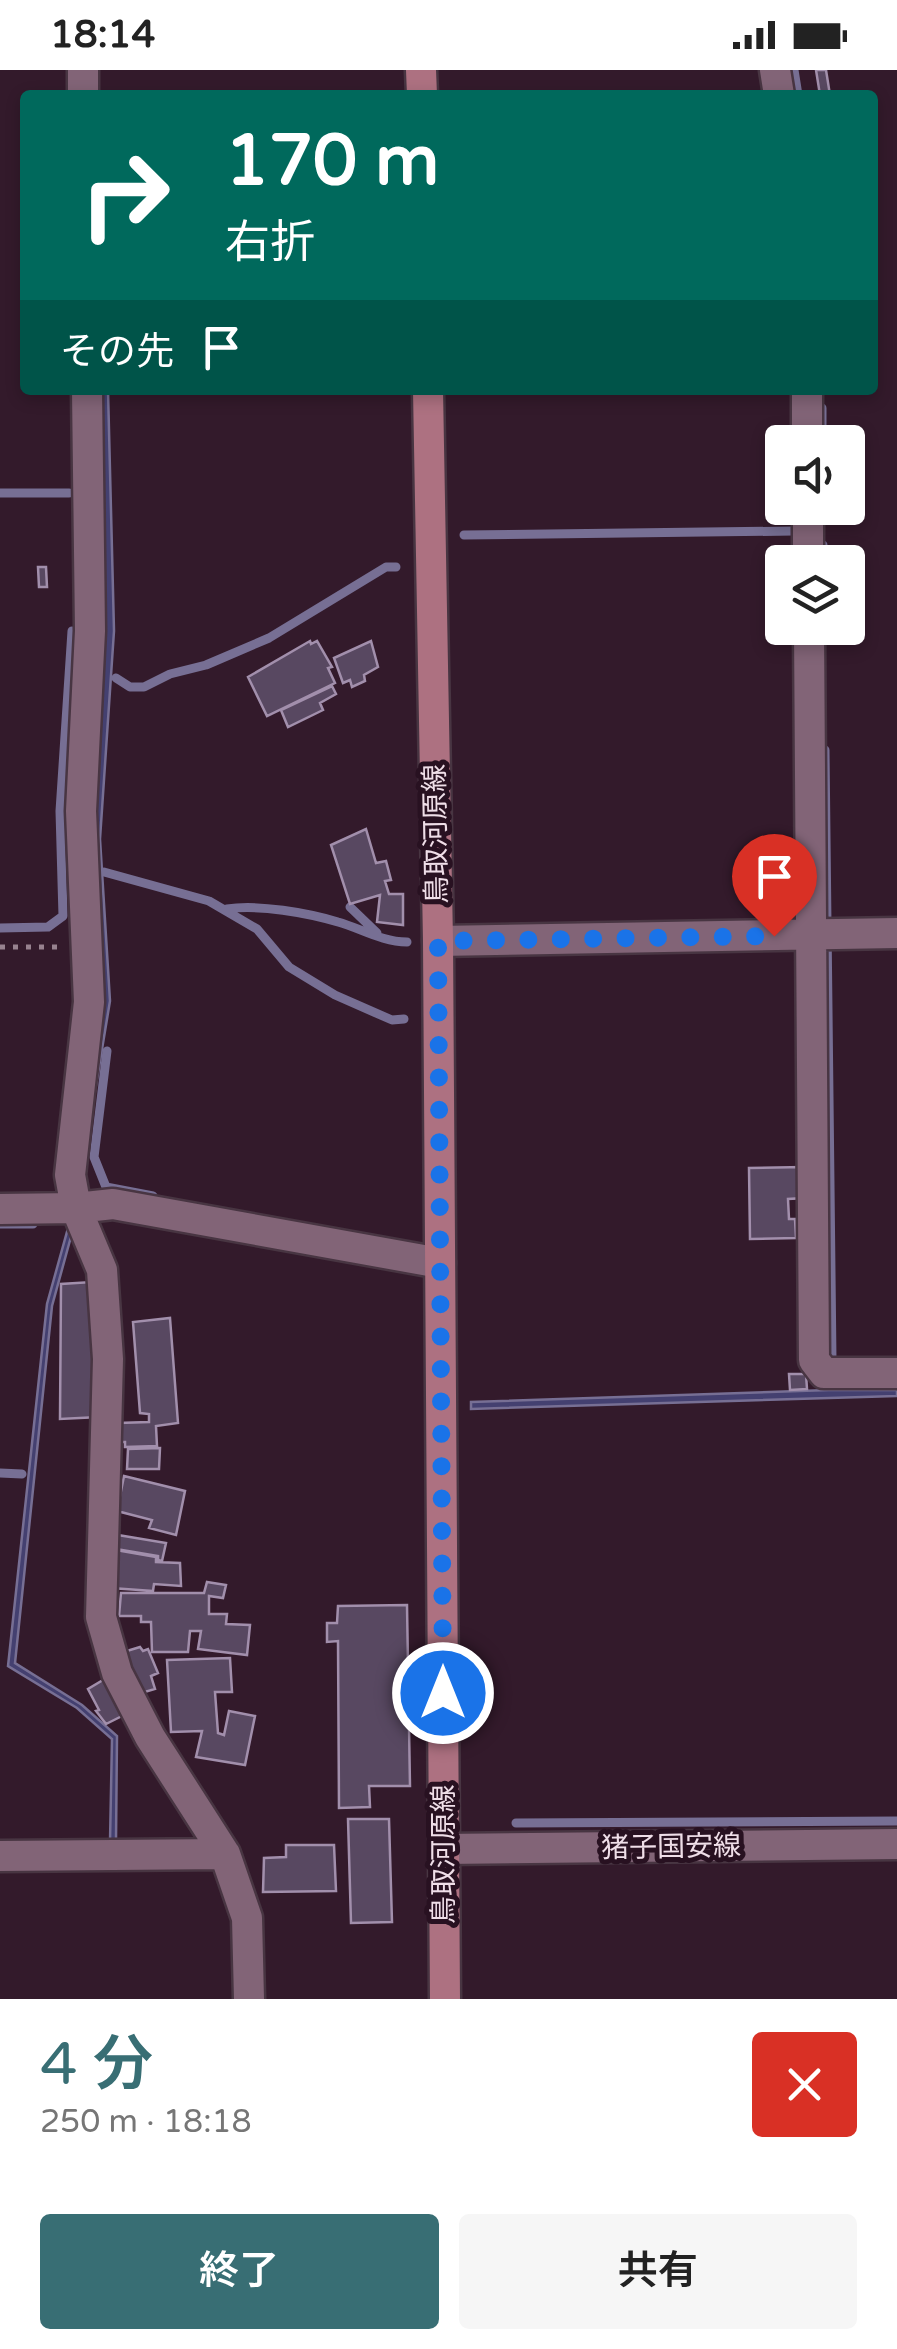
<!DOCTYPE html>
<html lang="ja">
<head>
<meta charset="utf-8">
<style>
  :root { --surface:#fff; --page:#f6f6f6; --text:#222; --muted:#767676; --accent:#386e74 }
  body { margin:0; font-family:"Varela Round","Noto Sans JP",sans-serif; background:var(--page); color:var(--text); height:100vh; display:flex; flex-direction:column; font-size:38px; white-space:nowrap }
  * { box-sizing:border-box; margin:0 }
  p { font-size:32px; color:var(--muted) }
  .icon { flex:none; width:55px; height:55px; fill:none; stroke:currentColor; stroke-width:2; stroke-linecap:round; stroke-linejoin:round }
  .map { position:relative; height:1929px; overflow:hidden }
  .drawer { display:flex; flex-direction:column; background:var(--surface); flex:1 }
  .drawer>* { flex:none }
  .guide { position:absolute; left:20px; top:20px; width:858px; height:305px; border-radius:10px; box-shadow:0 5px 15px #0003; background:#00695c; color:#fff; overflow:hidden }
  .fabs { position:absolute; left:765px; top:355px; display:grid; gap:20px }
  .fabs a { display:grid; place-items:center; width:100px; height:100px; border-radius:10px; background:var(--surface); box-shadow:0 5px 15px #0003; font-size:50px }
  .pin { position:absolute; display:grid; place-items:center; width:85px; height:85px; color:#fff; margin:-102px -42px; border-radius:50% 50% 50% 0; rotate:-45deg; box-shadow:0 0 10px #0007 }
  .pin .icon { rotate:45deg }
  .me { position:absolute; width:110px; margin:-55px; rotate:0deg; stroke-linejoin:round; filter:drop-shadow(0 0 8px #0008) }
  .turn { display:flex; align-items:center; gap:35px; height:210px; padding:0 40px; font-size:45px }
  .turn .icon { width:130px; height:130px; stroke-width:2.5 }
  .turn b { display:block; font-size:70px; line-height:85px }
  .then { display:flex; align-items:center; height:95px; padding:0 40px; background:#0003; gap:20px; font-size:38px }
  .round { display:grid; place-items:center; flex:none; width:105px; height:105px; border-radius:10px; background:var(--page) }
  .summary { display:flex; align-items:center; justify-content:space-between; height:170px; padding:0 40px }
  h1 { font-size:60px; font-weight:600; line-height:75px; color:var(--accent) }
  .cta { display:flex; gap:20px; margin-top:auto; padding:20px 40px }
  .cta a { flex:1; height:115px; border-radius:10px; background:var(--accent); color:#fff; font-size:40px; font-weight:600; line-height:115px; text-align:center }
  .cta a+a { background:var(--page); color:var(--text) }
  .status { display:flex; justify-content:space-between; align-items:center; height:70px; padding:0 50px; background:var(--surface); direction:ltr }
  .status svg { height:28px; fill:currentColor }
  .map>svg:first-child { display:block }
</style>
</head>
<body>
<div class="status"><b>18:14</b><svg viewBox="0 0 49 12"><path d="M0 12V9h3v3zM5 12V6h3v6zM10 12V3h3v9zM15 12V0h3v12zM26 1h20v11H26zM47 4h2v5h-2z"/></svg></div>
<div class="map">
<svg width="897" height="1929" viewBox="0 0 897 1929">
  <rect width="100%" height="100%" fill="#331a2b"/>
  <path fill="#444070" stroke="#776f94" stroke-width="2.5" d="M 100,320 L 108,320 L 114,561 L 100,769 L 110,931 L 82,1100 L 92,767 L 105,562 Z
    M 70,1151 L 75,1152 L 52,1236 L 15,1593 L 82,1635 L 117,1666 L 116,1771 L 110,1772 L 112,1669 L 77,1638 L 8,1596 L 47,1234 Z
    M 829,1320 L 897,1320 L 897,1326 L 471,1339 L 471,1332 Z"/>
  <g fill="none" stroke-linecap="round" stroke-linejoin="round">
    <path stroke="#776f94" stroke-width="9" d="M 794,0 L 798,25
      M 822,338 L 822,372
      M 0,423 L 69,423
      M 464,465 L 794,461
      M 823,475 L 823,492
      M 116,608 L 130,617 L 144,617 L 170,604 L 206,595 L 269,568 L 386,497 L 396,497
      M 825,680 L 832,1290
      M 104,802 L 209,831 L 257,859 L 289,897 L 335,925 L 392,950 L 404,949
      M 350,837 L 377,863
      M 227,839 C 258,834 308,843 338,852 C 360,858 382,872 407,872
      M 0,858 L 48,857 L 63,846 L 60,741 L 72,561
      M 107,981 L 94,1087 L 106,1117 L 153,1126
      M 0,1154 L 33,1154
      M 0,1403 L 22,1404
      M 516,1753 L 897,1751"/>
  </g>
  <path fill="#584861" stroke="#a28fac" stroke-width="2.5" d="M 816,0 L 826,0 L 830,25 L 820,25 Z
    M 38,497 L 46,497 L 47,517 L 39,517 Z
    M 310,571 L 311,574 L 317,571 L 332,597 L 328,598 L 335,613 L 267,646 L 248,607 Z
    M 371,571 L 378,597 L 364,605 L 365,611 L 352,617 L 350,610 L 343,613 L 334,588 Z
    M 332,616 L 336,624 L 320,633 L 323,640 L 288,657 L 281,640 Z
    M 366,759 L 376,793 L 386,791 L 391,810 L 385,811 L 389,824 L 403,824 L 403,855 L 377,852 L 380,825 L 350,834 L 331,775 Z
    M 804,1097 L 805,1128 L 788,1129 L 789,1149 L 795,1149 L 796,1168 L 750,1169 L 749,1098 Z
    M 92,1212 L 99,1347 L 60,1349 L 61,1214 Z
    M 170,1248 L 178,1353 L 156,1356 L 157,1376 L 125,1377 L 125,1372 L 118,1372 L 118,1353 L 149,1352 L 149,1344 L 140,1343 L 133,1252 Z
    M 789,1304 L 806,1304 L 807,1319 L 790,1320 Z
    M 160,1378 L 159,1399 L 127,1399 L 128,1379 Z
    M 124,1406 L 185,1421 L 176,1465 L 149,1458 L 152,1450 L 117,1441 Z
    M 118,1465 L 166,1473 L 162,1491 L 158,1490 L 158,1486 L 116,1479 Z
    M 116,1480 L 156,1487 L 156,1492 L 180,1493 L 181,1516 L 154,1514 L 153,1521 L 111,1518 Z
    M 207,1512 L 226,1515 L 223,1528 L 209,1526 L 209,1544 L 227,1544 L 226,1554 L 250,1555 L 247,1585 L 198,1579 L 201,1561 L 190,1561 L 188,1582 L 152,1582 L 151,1552 L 141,1552 L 141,1546 L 119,1546 L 121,1523 L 204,1523 Z
    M 407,1535 L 410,1716 L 369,1716 L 370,1737 L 339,1738 L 338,1571 L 327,1572 L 327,1553 L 337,1553 L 338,1536 Z
    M 140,1577 L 143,1581 L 148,1579 L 158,1603 L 151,1606 L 155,1619 L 138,1624 L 120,1583 Z
    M 230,1588 L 232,1622 L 215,1622 L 218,1663 L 224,1665 L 229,1641 L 255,1646 L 245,1695 L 196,1687 L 202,1661 L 171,1662 L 167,1590 Z
    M 108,1607 L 124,1645 L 106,1654 L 96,1641 L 99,1640 L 88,1619 Z
    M 348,1749 L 389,1749 L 392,1852 L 351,1853 Z
    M 286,1775 L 334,1775 L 336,1821 L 263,1822 L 264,1788 L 286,1787 Z"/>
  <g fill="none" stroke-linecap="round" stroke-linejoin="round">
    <defs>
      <path id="minor" d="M 83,0 L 83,25
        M 775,0 L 779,25
        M 87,320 L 90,561 L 81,741 L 89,932 L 70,1105 L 76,1138 L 102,1200 L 108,1289 L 101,1547 L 117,1603 L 150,1667 L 225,1784 L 247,1848 L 249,1929
        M 807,320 L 807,372
        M 808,438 L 808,492
        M 809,558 L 814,1290 L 824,1303 L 897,1303
        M 438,871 L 897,863
        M 0,1139 L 76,1138 L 113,1134 L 440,1193
        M 0,1786 L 225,1784"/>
      <path id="secondary" d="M 444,1779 L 897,1774"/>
      <path id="primary" d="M 421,0 L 422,25
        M 428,320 L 438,871 L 445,1929"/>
    </defs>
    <use href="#minor" stroke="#483542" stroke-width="35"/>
    <use href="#secondary" stroke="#483542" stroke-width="35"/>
    <use href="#primary" stroke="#483542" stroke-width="35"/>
    <path stroke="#97828f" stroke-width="5" stroke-dasharray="5 8" stroke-linecap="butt" d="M 0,877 L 57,877"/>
    <use href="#minor" stroke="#826477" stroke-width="30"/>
    <use href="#secondary" stroke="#826477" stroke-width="30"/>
    <use href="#primary" stroke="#ad7181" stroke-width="30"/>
  </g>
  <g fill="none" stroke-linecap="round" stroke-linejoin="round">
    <path stroke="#1a73e8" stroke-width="18" stroke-dasharray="0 32.4" d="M 443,1623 L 438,871 L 774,866"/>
  </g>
  <g text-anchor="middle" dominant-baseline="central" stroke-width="10" stroke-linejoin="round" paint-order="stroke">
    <g font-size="28" fill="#efdee8" stroke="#281121">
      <text transform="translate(436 764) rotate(-91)">鳥取河原線</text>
      <text transform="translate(671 1777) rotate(-1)">猪子国安線</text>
      <text transform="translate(444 1784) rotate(-90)">鳥取河原線</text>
    </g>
  </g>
</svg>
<div class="fabs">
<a><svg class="icon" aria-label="sound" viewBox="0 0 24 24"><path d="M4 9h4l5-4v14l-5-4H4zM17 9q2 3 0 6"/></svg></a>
<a><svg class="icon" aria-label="layers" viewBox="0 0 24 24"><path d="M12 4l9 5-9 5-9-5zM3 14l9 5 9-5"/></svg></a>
</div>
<div class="pin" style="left:774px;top:866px;background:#d93025"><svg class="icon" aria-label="arrive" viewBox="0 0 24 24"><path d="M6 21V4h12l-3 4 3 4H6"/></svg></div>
<svg class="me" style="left:443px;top:1623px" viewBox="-20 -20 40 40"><circle r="17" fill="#1a73e8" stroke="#fff" stroke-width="3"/><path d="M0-11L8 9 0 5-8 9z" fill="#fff"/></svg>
<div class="guide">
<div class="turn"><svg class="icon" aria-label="right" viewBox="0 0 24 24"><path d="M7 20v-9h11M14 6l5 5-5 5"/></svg><div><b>170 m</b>右折</div></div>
<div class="then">その先<svg class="icon" aria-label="arrive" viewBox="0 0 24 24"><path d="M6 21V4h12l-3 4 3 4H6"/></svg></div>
</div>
</div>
<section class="drawer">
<div class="summary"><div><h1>4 分</h1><p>250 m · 18:18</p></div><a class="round" style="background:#d93025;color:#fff"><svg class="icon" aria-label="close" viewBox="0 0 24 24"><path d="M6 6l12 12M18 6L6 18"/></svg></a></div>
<div class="cta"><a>終了</a><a>共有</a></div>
</section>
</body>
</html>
